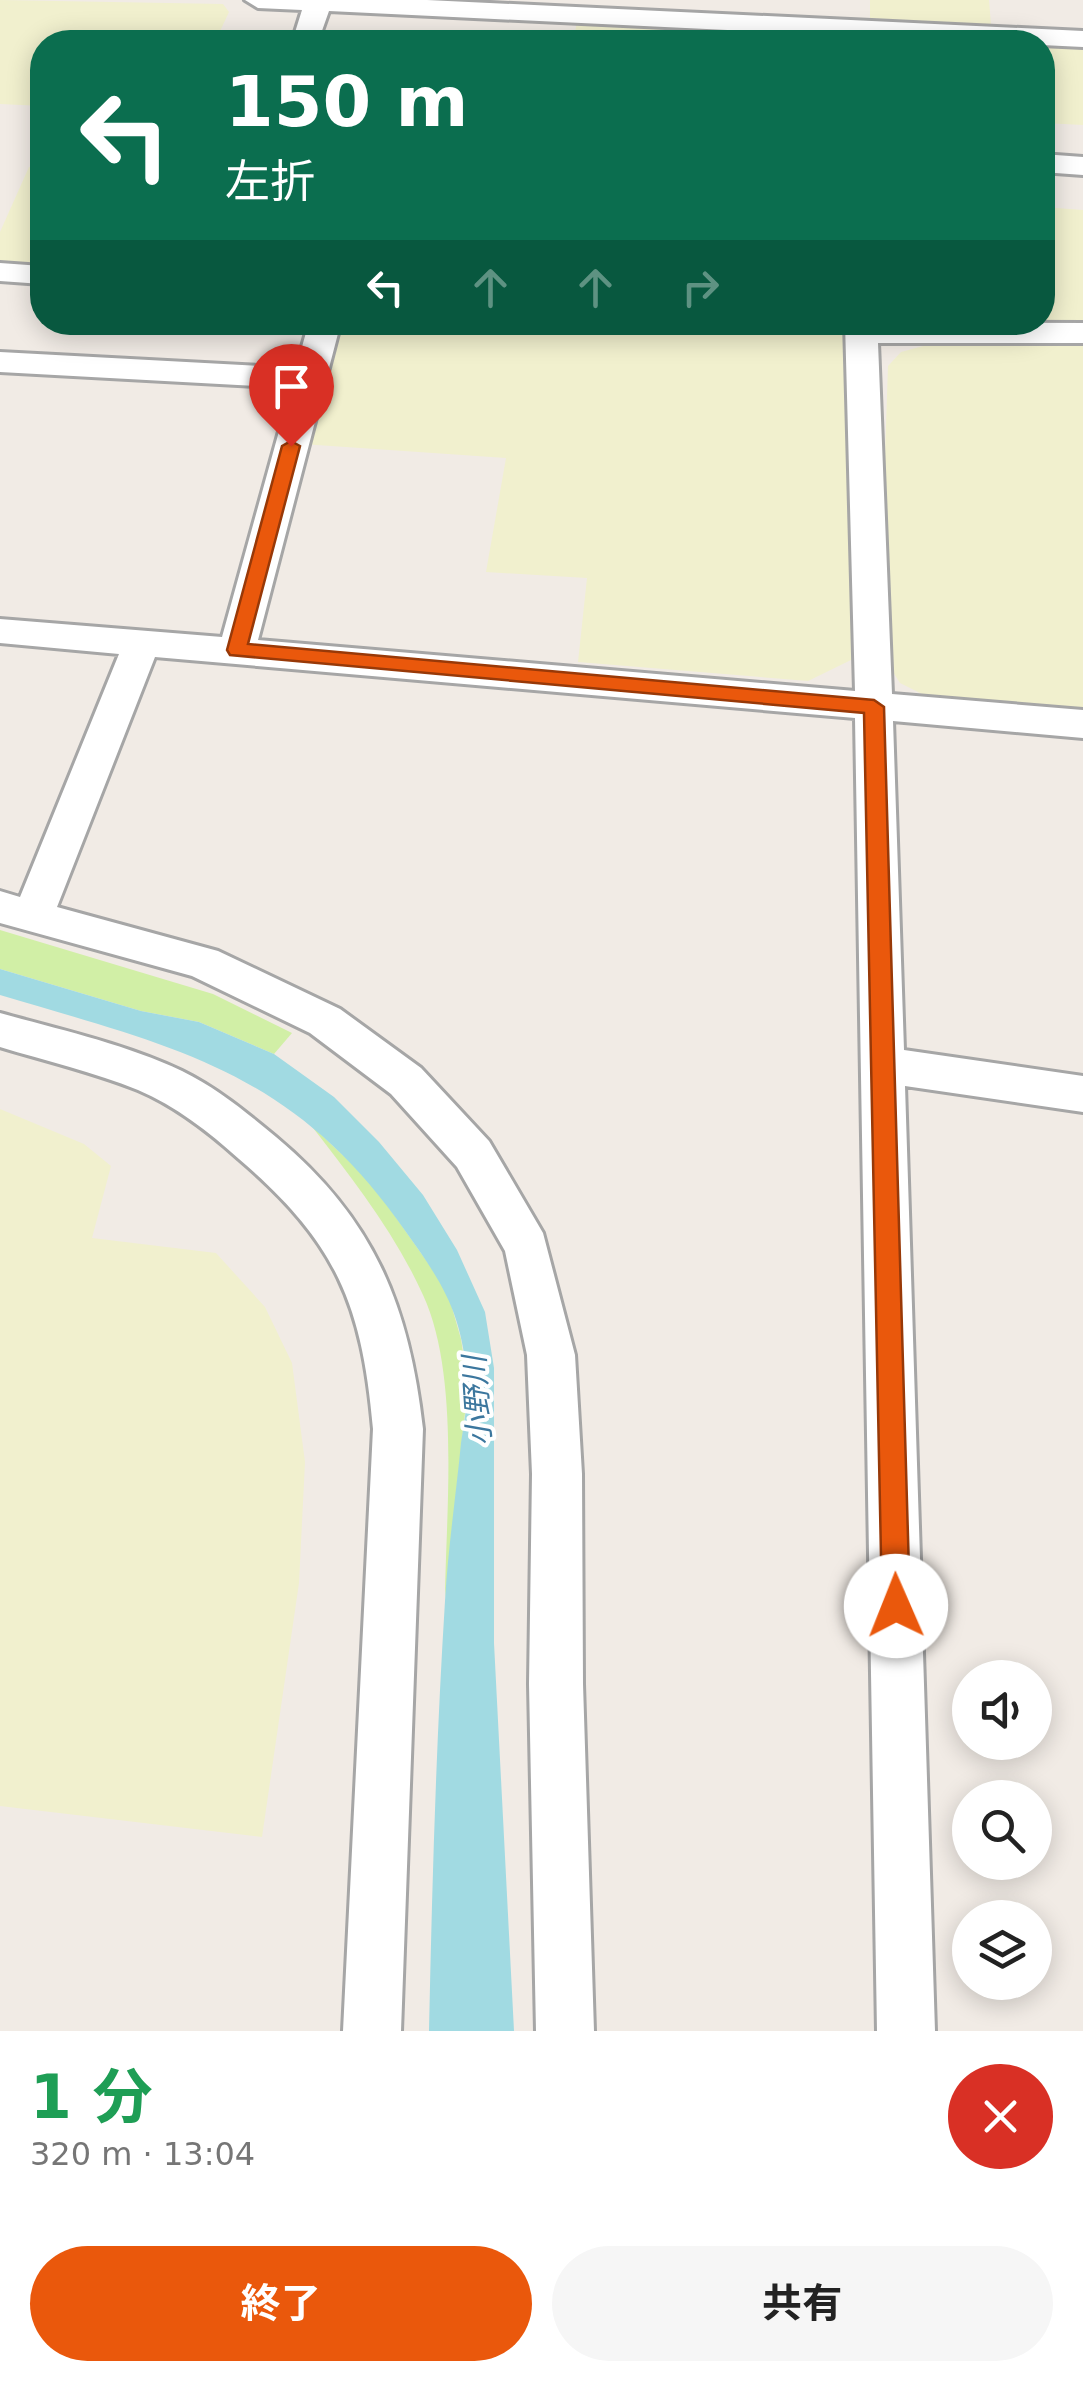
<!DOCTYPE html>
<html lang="ja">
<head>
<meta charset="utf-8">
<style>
  :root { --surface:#fff; --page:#f6f6f6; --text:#222; --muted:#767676; --accent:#ea580c }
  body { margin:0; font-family:"DejaVu Sans","Noto Sans JP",sans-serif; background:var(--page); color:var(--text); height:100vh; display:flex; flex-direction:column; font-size:38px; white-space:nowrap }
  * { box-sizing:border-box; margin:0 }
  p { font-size:32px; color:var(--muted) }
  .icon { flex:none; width:55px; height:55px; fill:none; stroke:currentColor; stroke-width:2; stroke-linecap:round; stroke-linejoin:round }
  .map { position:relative; height:2031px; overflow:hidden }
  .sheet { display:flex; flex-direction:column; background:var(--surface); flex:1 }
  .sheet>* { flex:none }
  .guide { position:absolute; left:30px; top:30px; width:1025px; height:305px; border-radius:40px; box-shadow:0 5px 25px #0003; background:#0b6e4f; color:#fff; overflow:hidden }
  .controls { position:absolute; left:952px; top:1660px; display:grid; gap:20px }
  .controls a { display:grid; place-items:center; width:100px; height:100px; border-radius:50%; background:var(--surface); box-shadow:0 5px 25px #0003; font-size:50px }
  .pin { position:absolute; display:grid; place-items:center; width:85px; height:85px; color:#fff; margin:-102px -42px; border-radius:50% 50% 50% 0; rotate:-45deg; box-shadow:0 0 10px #0007 }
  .pin .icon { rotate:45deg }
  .me { position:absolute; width:110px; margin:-55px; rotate:359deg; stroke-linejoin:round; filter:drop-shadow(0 0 8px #0008) }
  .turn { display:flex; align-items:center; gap:35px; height:210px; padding:0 30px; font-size:45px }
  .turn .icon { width:130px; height:130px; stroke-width:2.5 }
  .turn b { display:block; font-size:70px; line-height:85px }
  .lanes { display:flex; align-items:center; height:95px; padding:0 30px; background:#0003; justify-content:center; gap:50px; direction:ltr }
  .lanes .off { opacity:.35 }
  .round { display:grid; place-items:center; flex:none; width:105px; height:105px; border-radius:52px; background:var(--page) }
  .headline { display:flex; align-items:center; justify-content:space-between; height:170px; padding:0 30px }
  h1 { font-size:60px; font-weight:700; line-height:75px; color:#1e9e55 }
  .action { display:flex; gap:20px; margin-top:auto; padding:20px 30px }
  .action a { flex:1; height:115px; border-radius:60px; background:var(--accent); color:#fff; font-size:40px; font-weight:700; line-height:115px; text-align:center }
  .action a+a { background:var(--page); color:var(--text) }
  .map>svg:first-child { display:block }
</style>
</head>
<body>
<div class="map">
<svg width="1083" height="2031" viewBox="0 0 1083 2031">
  <rect width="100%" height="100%" fill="#f1ebe5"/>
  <path fill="#f1f0ce" d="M 0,0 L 223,4 L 229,12 L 215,42 L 42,42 L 42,106 L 0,104 Z
    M 870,0 L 989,0 L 991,25 L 973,29 L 878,24 L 870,19 Z
    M 577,22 L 855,36 L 855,42 L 573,42 Z
    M 1042,44 L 1083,46 L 1083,125 L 1043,123 Z
    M 29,167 L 42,168 L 42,269 L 0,266 L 0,232 Z
    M 1043,207 L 1083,210 L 1083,324 L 1027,323 L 1042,322 Z
    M 335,323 L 846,323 L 853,659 L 808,681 L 578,662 L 587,578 L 486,572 L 506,458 L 302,444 Z
    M 1020,342 L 1083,342 L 1083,712 L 926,696 L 900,683 L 893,672 L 884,485 L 888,366 L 901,352 L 927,345 Z
    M 0,1109 L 84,1144 L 111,1166 L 92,1238 L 216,1253 L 265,1307 L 292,1363 L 305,1462 L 299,1583 L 262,1837 L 0,1806 Z"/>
  <path fill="#d1efa6" d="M 0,930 L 213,994 L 292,1033 L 274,1054 L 199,1022 L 141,1011 L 0,969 Z
    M 310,1124 L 371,1182 L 447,1290 L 461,1339 L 468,1385 L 445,1598 C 446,1510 460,1375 423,1295 C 395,1233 352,1178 310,1124 Z"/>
  <path fill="#a1dae2" d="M 0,969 L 141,1011 L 199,1022 L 274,1054 L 334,1097 L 379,1142 L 423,1195 L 457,1250 L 485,1312 L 494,1368 L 494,1643 L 514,2031 L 429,2031 C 432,1888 436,1744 445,1601 C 448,1548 456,1495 461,1443 C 464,1423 468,1402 467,1383 C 463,1315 444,1285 406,1232 C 294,1071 178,1048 0,995 Z"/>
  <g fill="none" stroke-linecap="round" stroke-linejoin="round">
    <defs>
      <path id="minor" d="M 245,0 L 427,0 L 1083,31 L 1083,47 L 329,11 L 318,42 L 292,42 L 302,10 L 258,8 Z
        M 1042,154 L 1083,157 L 1083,175 L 1042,172 Z
        M 0,263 L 42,266 L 42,284 L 0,281 Z
        M 309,322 L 341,322 L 258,640 L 855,691 L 845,322 L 1083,323 L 1083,343 L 878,343 L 892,694 L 1083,710 L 1083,738 L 893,721 L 904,1050 L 1083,1076 L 1083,1112 L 905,1086 L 935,2031 L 877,2031 L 855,718 L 155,657 L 57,907 L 218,951 L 340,1009 L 421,1068 L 489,1141 L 543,1233 L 575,1355 L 582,1474 L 583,1684 L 594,2031 L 536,2031 L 529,1684 L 532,1474 L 527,1355 L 505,1251 L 457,1167 L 391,1094 L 310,1033 L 192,976 L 0,923 L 0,891 L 20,897 L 119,654 L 0,643 L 0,619 L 222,637 L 291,388 L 0,372 L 0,352 L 296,368 Z
        M 0,1013 C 61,1030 125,1044 182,1071 C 217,1088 247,1113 276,1137 C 374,1219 409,1305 423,1429 L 401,2031 L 343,2031 L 373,1429 C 362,1303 336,1242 239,1159 C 209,1132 176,1106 138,1090 C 94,1072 46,1061 0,1047 Z"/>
    </defs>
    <use href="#minor" stroke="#a6a6a6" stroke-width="6"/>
    <use href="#minor" fill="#fff" fill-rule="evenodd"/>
  </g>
  <path fill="#ea580c" stroke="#983908" stroke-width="2.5" d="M 291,441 L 300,446 L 248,644 L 874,700 L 884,707 L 910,1606 L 906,1616 L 896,1619 L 886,1616 L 882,1606 L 864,713 L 230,655 L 227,650 L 282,446 Z"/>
  <g text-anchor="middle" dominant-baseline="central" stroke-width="8" stroke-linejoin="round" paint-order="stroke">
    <g font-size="30" font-style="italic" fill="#3c779e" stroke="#fff">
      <text transform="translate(477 1401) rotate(-94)">小野川</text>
    </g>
  </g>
</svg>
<div class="controls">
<a><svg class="icon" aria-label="sound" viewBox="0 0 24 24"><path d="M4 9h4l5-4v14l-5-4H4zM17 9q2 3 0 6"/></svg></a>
<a><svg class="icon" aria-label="search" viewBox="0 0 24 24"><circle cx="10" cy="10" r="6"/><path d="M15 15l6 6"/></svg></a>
<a><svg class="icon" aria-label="layers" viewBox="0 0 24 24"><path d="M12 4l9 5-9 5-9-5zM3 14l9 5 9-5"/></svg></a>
</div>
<div class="pin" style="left:291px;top:446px;background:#d93025"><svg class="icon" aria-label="arrive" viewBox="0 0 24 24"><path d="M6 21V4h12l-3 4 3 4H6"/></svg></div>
<svg class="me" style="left:896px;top:1606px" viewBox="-20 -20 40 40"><circle r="19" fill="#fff"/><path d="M0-13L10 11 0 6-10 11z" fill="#ea580c"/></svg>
<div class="guide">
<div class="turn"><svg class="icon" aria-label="left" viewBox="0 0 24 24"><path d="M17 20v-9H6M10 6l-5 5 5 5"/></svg><div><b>150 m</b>左折</div></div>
<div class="lanes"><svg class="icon" aria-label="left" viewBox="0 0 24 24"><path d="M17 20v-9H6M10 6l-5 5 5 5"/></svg><svg class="icon off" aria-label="ahead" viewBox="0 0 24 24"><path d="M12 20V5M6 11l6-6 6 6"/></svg><svg class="icon off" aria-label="ahead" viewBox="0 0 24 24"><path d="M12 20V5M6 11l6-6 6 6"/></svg><svg class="icon off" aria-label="right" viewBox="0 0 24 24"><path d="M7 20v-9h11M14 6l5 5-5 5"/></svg></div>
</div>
</div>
<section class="sheet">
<div class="headline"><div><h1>1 分</h1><p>320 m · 13:04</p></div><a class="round" style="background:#d93025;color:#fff"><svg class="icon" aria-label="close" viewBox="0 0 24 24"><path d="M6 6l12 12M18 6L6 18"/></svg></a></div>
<div class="action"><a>終了</a><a>共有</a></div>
</section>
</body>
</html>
